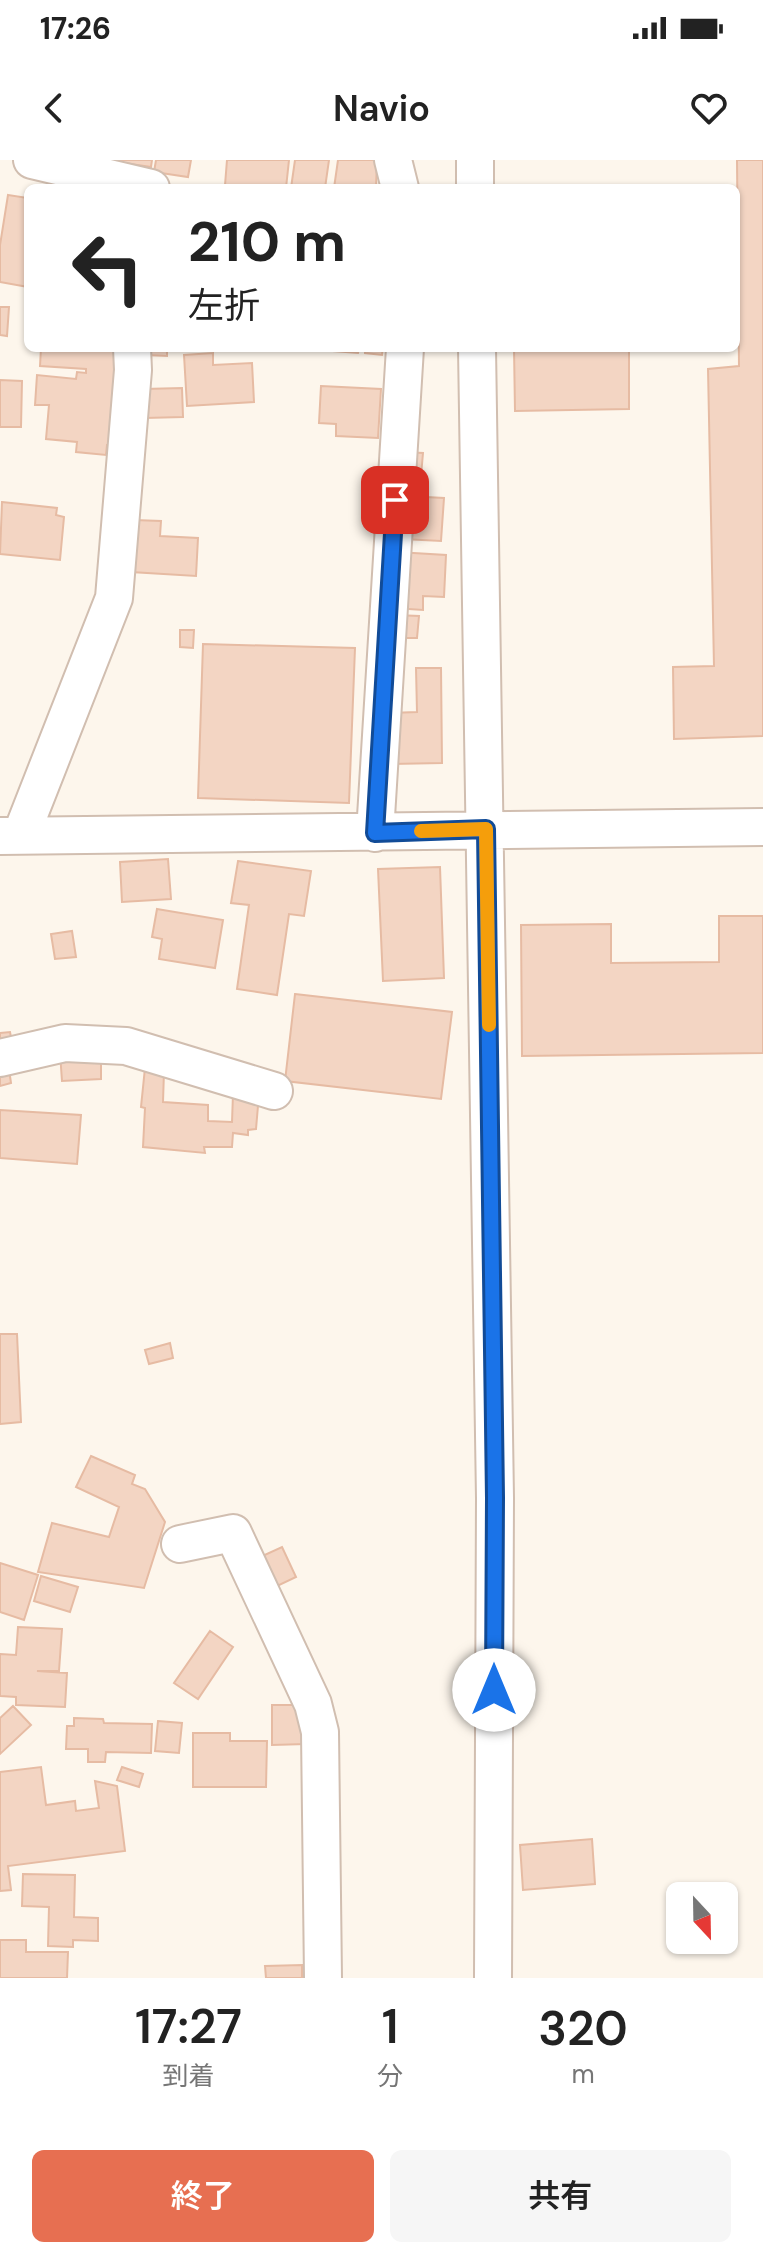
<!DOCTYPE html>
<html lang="ja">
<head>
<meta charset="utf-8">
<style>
  :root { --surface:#fff; --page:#f6f6f6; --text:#222; --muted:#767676; --accent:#e76f51 }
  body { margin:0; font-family:"DM Sans","Noto Sans JP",sans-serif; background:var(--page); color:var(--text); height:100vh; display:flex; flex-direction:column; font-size:30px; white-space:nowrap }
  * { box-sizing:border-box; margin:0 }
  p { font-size:26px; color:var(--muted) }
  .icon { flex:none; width:44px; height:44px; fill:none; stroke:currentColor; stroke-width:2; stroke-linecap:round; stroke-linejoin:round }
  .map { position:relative; height:1818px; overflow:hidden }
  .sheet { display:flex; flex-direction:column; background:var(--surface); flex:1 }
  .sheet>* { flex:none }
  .banner { position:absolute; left:24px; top:24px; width:716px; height:168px; border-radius:12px; box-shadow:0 2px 6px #0004; background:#fff; color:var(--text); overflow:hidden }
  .needle { width:52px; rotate:158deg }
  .buttons { position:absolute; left:666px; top:1722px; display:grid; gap:16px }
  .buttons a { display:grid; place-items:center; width:72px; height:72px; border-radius:12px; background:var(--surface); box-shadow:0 2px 6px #0004; font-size:40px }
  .pin { position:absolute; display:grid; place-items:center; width:68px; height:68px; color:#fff; margin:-34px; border-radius:16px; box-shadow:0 4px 12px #0006 }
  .me { position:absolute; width:88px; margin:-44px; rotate:0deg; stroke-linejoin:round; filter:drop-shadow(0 0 6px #0008) }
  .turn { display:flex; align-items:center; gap:28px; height:168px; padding:0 32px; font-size:36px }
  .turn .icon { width:104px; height:104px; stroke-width:2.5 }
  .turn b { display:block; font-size:56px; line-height:68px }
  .eta { display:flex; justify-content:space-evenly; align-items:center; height:136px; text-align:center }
  .eta b { font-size:48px; font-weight:600; line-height:56px }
  .action { display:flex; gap:16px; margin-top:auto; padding:16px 32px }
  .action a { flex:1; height:92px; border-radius:12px; background:var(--accent); color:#fff; font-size:32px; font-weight:600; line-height:92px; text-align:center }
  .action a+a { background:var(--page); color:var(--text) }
  .status { display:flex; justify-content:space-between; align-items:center; height:56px; padding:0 40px; background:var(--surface); direction:ltr }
  .status svg { height:22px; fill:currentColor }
  header { display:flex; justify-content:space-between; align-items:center; height:104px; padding:0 32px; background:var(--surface); font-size:36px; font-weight:600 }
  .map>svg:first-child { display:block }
</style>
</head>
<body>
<div class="status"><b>17:26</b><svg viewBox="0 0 49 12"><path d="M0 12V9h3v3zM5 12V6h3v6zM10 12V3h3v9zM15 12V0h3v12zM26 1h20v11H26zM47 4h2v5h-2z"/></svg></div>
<header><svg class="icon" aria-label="back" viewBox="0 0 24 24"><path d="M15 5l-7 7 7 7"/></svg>Navio<svg class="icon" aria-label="heart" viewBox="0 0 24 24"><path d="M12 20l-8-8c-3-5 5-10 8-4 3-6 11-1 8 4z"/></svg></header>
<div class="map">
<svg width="763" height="1818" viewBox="0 0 763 1818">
  <rect width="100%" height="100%" fill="#fdf6ec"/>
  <path fill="#f3d5c3" stroke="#e6bba3" stroke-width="2" d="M 117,0 L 152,0 L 151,7 L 117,2 Z
    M 156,0 L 191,0 L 188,17 L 154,12 Z
    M 227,0 L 289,0 L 286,28 L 225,25 Z
    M 295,0 L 329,0 L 325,28 L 291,28 Z
    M 338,0 L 377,0 L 376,28 L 334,28 Z
    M 737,0 L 763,0 L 763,576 L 674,579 L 673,507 L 714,506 L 708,209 L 739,206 Z
    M 8,35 L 28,38 L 28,127 L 0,122 L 0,85 Z
    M 0,147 L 9,147 L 7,176 L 0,175 Z
    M 41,188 L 124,188 L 120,286 L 107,285 L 106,295 L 76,292 L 77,282 L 46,279 L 49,245 L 35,245 L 37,215 L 76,219 L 77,212 L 86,213 L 86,209 L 40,206 Z
    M 145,188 L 167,188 L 167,196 L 145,195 Z
    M 320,188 L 359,188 L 358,193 L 320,190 Z
    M 365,188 L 383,188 L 382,195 L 365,193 Z
    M 514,188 L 629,188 L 629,249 L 515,251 Z
    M 213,193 L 213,205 L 252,203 L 254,242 L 187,246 L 184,195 Z
    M 0,220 L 22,221 L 21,267 L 0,267 Z
    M 321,226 L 381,229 L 378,278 L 336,276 L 336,264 L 319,263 Z
    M 182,228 L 183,257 L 145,258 L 144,229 Z
    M 402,292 L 423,293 L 421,316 L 401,315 Z
    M 406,336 L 444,338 L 441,381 L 403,379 Z
    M 2,342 L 57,348 L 56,355 L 64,357 L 60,400 L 0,394 Z
    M 134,360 L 161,361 L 160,376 L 198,378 L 196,416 L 131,412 Z
    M 397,392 L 446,395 L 444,437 L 423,436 L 423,450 L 394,448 Z
    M 395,455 L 419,456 L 417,478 L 394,478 Z
    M 180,470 L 194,470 L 193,488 L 180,487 Z
    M 203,484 L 355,488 L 349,643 L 198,638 Z
    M 416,508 L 441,508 L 442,603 L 391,604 L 390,553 L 417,552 Z
    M 168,699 L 171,739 L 122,742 L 120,702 Z
    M 238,701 L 311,711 L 304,756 L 289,754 L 277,835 L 237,829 L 249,745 L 231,743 Z
    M 440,707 L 444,818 L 383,821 L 378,709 Z
    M 157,749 L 223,760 L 215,808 L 159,799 L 162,779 L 152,777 Z
    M 719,756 L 763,756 L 763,893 L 522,896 L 521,765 L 611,764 L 611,803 L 719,802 Z
    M 72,771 L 76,797 L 55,799 L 51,774 Z
    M 295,834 L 452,852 L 441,939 L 285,921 Z
    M 10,872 L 14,892 L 0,895 L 0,873 Z
    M 101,890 L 101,919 L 62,921 L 60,893 Z
    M 8,902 L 11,923 L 0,926 L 0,904 Z
    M 145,908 L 164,911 L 163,942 L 208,945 L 208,961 L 232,962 L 233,934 L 259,934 L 256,969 L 248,970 L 248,975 L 233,973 L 232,987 L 204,987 L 205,993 L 143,987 L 145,948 L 141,947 Z
    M 0,950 L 81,955 L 77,1004 L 0,998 Z
    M 0,1174 L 17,1174 L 21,1262 L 0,1264 Z
    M 170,1183 L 173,1198 L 149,1204 L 145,1190 Z
    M 91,1296 L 135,1315 L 132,1324 L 145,1329 L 165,1362 L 144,1428 L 38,1412 L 52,1363 L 109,1377 L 119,1347 L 76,1327 Z
    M 282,1387 L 296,1417 L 273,1428 L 258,1398 Z
    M 0,1403 L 38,1415 L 24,1460 L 0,1452 Z
    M 41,1416 L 78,1427 L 70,1452 L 34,1441 Z
    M 18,1467 L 62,1469 L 59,1511 L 37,1511 L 67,1513 L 65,1547 L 16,1545 L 16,1537 L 0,1536 L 0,1494 L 16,1495 Z
    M 210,1471 L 233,1487 L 198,1539 L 174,1523 Z
    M 272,1545 L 306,1545 L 306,1584 L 272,1585 Z
    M 13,1546 L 31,1565 L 0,1594 L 0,1558 Z
    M 74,1558 L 103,1559 L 104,1563 L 152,1564 L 151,1593 L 106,1592 L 105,1602 L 88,1602 L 88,1589 L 66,1589 L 67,1566 L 74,1566 Z
    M 158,1561 L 182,1563 L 179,1593 L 155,1591 Z
    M 193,1573 L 230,1573 L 230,1581 L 267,1581 L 266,1627 L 193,1627 Z
    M 41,1607 L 46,1645 L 75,1641 L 76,1651 L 99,1648 L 95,1621 L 117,1626 L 125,1691 L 8,1706 L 11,1730 L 0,1731 L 0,1612 Z
    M 122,1607 L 143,1614 L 139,1627 L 117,1620 Z
    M 592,1679 L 595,1724 L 523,1730 L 520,1685 Z
    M 23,1714 L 75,1715 L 74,1757 L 98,1758 L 98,1781 L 73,1780 L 73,1787 L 48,1786 L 49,1747 L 22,1746 Z
    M 0,1780 L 26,1780 L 26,1792 L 68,1792 L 67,1818 L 0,1818 Z
    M 302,1805 L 302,1818 L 266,1818 L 265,1806 Z"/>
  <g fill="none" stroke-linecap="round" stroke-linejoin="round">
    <defs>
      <path id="minor" d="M 32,0 L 151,28
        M 393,0 L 400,28
        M 475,0 L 475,28
        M 477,188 L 495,1338 L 493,1818
        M 375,673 L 405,188
        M 21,675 L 114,438 L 133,210 L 132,188
        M 0,676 L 763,667
        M 0,898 L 65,883 L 126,886 L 274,931
        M 180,1384 L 233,1373 L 313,1544 L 320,1572 L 323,1818"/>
    </defs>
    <use href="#minor" stroke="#d1beb0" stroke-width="40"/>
    <use href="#minor" stroke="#fff" stroke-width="36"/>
  </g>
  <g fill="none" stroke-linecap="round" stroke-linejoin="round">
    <defs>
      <path id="route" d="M 395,340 L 375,673 L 486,669 L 495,1338 L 494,1530"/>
    </defs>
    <use href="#route" stroke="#114b97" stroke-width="20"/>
    <use href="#route" stroke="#1a73e8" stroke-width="14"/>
    <path stroke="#f59e0b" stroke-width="14" d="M 421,671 L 486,669 L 489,865"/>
  </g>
</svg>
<div class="buttons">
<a><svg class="needle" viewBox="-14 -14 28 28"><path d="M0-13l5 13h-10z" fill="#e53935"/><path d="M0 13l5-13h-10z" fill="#767676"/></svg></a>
</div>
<div class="pin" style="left:395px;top:340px;background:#d93025"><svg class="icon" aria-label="arrive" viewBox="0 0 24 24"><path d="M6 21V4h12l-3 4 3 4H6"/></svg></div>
<svg class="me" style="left:494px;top:1530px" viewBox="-20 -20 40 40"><circle r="19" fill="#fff"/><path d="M0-13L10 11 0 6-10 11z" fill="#1a73e8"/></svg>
<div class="banner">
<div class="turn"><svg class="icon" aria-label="left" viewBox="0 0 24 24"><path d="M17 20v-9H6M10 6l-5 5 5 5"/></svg><div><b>210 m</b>左折</div></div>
</div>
</div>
<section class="sheet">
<div class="eta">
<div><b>17:27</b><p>到着</p></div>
<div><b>1</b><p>分</p></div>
<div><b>320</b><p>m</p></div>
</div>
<div class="action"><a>終了</a><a>共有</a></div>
</section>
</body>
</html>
